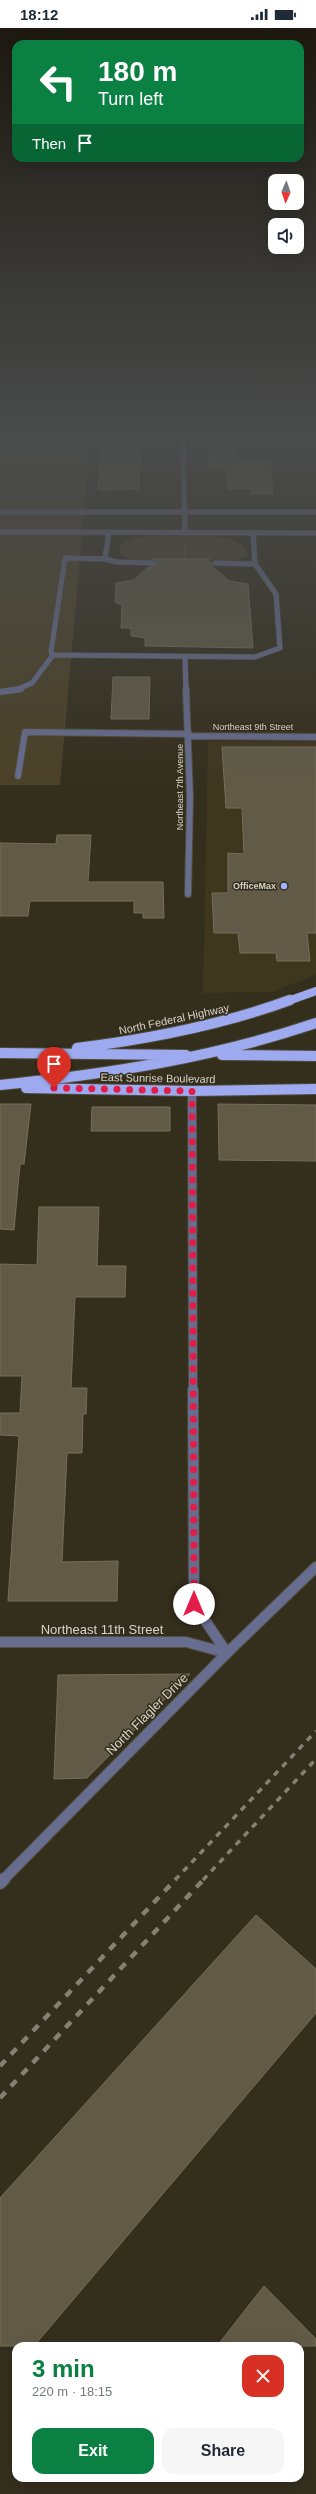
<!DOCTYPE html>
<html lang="en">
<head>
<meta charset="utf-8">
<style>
  :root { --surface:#fff; --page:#f6f6f7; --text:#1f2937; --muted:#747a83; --accent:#0b8043 }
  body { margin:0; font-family:Helvetica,sans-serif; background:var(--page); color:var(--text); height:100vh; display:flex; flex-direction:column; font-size:15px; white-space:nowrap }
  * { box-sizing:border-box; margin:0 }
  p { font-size:13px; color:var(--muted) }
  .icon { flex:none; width:22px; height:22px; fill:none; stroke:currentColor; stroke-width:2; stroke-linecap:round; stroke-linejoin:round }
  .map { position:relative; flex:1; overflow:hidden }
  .drawer { position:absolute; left:12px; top:2314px; width:292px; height:140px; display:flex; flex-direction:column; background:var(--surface); border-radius:12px; box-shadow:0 4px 16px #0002 }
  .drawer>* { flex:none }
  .hud { position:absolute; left:12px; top:12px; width:292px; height:122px; border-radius:12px; box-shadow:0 4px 16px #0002; background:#0b8043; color:#fff; overflow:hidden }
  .needle { width:26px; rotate:182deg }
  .buttons { position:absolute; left:268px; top:146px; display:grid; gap:8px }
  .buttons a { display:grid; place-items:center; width:36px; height:36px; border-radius:8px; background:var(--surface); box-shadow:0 4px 16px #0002; font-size:20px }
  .pin { position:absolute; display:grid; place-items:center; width:34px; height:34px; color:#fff; margin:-41px -17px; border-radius:50% 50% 50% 0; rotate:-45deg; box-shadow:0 0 4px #0007 }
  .pin .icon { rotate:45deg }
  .me { position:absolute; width:44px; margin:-22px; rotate:0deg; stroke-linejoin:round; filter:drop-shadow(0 0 3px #0008) }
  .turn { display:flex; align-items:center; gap:14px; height:84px; padding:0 20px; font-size:18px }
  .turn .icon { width:52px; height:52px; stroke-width:2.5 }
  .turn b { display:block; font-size:28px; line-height:34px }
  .then { display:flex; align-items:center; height:38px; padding:0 20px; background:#0003; gap:8px; font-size:15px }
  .round { display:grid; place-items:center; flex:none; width:42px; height:42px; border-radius:12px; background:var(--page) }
  .overview { display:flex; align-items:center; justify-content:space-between; height:68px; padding:0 20px }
  h1 { font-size:24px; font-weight:600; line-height:30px; color:var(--accent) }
  .cta { display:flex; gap:8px; margin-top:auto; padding:8px 20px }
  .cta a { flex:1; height:46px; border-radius:12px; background:var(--accent); color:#fff; font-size:16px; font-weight:600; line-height:46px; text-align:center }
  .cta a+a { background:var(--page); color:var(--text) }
  .status { display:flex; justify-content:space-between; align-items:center; height:28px; padding:0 20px; background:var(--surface); direction:ltr }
  .status svg { height:11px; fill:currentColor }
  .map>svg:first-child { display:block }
</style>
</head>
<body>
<div class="status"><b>18:12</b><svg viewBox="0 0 49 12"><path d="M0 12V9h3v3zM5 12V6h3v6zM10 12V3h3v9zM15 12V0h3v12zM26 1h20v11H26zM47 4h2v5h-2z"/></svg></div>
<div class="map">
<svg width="316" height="2466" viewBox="0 0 316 2466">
  <rect width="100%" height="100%" fill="#342e1d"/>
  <path fill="#3f361e" d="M 208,714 L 316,714 L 316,947 L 272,964 L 203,965 Z"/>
  <path fill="#4b4127" d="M 0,414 L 90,414 L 60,757 L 0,757 Z
    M 145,508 C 169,508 239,499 249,527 L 238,532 L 133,532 L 120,527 L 120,517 L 131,511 Z"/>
  <path fill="#615a47" stroke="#766e5b" d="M 102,414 L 141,414 L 139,461 L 98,462 Z
    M 208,415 L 230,415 L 230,420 L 236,420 L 237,432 L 270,433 L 273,466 L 252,466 L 251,461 L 228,461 L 226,440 L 209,440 Z
    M 152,531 L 209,531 L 213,539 L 229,553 L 248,556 L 253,620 L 145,618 L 145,610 L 131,608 L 131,600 L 121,600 L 122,577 L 115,574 L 116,555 L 134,552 L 148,539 L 157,538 L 158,533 Z
    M 113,649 L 150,649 L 149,691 L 111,691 Z
    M 222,719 L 316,719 L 316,905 L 307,905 L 310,933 L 277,933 L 276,925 L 240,925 L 238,905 L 214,905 L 212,865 L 228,865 L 228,825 L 244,826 L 242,780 L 226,780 Z
    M 57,807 L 91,807 L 88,854 L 163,854 L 164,890 L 143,890 L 143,885 L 134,885 L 134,873 L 30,873 L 28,888 L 0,888 L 0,815 L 56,816 Z
    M 0,1076 L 31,1076 L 24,1136 L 20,1136 L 14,1202 L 0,1201 Z
    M 218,1076 L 316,1077 L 316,1133 L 219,1132 Z
    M 92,1079 L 170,1079 L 170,1103 L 91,1103 Z
    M 39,1179 L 99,1179 L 97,1238 L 126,1238 L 125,1269 L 75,1269 L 71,1360 L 87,1360 L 86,1386 L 83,1386 L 82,1425 L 67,1425 L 62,1534 L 118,1533 L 117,1573 L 8,1573 L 19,1408 L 0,1407 L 0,1385 L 20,1385 L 22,1348 L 0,1348 L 0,1236 L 37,1237 Z
    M 190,1646 L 87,1750 L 54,1751 L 58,1647 Z
    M 256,1887 L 316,1941 L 316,1985 L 34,2318 L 0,2318 L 0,2170 Z
    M 264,2258 L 316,2311 L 316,2318 L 217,2318 Z"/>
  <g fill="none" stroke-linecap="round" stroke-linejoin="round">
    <defs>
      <path id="service-far1" d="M 109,504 L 105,531 L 65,530 L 51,624 L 53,627 L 255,629 L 280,620 L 276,566 L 255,536 L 253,505
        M 105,531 L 117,534 L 155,535
        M 215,535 L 255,536
        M 16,662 L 32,655 L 53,627"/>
      <path id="service" d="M 0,664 L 21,661
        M 18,748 L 25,704 L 189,706"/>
      <path id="minor-far3" d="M 183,414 L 185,504
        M 0,484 L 316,484
        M 0,504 L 316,505
        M 185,629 L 186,662"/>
      <path id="minor-far2" d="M 186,661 L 190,770 L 188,866
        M 189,708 L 316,709"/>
      <path id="minor-far1" d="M 192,1063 L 193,1363"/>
      <path id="minor" d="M 193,1362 L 194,1576 L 227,1625
        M 0,1614 L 186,1614 L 227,1625"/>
      <path id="tertiary-far1" d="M 3,1852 L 227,1625 L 316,1539"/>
      <path id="tertiary" d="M 0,1855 L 4,1851"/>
      <path id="primary-far1" d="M 288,973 L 316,963"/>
      <path id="primary" d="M 77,1020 C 149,1011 222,997 290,972
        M 0,1025 L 186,1027
        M 222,1027 L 316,1028
        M 0,1057 C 108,1046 213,1030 316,995
        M 26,1060 L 192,1063 L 316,1061"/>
    </defs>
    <use href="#service-far1" stroke="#514c3c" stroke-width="6"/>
    <use href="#service" stroke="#514c3c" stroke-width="8"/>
    <use href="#minor-far3" stroke="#514c3c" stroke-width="6"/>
    <use href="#minor-far2" stroke="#514c3c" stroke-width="8"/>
    <use href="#minor-far1" stroke="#514c3c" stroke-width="10"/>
    <use href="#minor" stroke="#514c3c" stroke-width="12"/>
    <use href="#tertiary-far1" stroke="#514c3c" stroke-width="12"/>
    <use href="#tertiary" stroke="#514c3c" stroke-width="14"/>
    <use href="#primary-far1" stroke="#514c3c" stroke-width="9"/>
    <use href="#primary" stroke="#514c3c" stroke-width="12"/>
    <path stroke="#787365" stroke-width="1.5" stroke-dasharray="1 1" stroke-linecap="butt" d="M 185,520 L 185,531"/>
    <use href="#service-far1" stroke="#666d8f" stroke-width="5"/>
    <use href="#service" stroke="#666d8f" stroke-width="6"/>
    <use href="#minor-far3" stroke="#666d8f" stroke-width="5"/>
    <use href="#minor-far2" stroke="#666d8f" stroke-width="6"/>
    <use href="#minor-far1" stroke="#666d8f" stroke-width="8"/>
    <use href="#minor" stroke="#666d8f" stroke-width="10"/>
    <use href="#tertiary-far1" stroke="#666d8f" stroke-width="10"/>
    <use href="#tertiary" stroke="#666d8f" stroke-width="12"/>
    <use href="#primary-far1" stroke="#9daaef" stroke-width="8"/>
    <use href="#primary" stroke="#9daaef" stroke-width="10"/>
    <path stroke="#858072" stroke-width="3.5" stroke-dasharray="6 6" stroke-linecap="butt" d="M 175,1852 L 316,1703
      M 203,1852 L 316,1731"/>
    <path stroke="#858072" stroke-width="4.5" stroke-dasharray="8 8" stroke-linecap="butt" d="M 0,2038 L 176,1851
      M 0,2070 L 204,1851"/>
  </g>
  <linearGradient id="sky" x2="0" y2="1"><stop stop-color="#1d1910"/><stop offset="0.54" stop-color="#4a4c4c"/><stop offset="1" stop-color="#4a4c4c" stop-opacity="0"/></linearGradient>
  <rect width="316" height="760" fill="url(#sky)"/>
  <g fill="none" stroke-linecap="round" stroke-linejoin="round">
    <path stroke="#e11d48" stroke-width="7" stroke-dasharray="0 12.6" d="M 54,1060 L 192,1063 L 194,1576"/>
  </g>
  <circle fill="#a4b2fc" stroke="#342e1d" stroke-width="1.5" cx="284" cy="858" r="4"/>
  <g text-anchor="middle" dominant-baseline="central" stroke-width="3" stroke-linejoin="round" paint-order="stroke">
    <g font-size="9" fill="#d7d3c8" stroke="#342e1d">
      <text x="253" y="699">Northeast 9th Street</text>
      <text transform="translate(180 759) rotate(-90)">Northeast 7th Avenue</text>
    </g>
    <g font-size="9" font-weight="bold" fill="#d7d3c8" stroke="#342e1d" text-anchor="end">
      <text x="276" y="858">OfficeMax</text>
    </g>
    <g font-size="11" fill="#d7d3c8" stroke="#342e1d">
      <text transform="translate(174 991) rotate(-12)">North Federal Highway</text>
      <text transform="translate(158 1050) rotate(1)">East Sunrise Boulevard</text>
    </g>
    <g font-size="13" fill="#d7d3c8" stroke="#342e1d">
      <text x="102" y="1601">Northeast 11th Street</text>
      <text transform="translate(147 1686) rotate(-45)">North Flagler Drive</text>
    </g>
  </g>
</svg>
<div class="buttons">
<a><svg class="needle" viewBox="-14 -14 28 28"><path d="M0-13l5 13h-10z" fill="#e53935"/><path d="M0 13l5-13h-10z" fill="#747a83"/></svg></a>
<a><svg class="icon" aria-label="sound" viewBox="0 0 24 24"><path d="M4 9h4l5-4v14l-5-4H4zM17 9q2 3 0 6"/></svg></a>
</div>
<div class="pin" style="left:54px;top:1060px;background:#d93025"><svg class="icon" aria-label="arrive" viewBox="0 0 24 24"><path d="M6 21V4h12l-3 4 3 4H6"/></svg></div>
<svg class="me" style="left:194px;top:1576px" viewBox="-20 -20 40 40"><circle r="19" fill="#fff"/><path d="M0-13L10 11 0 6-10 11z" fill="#e11d48"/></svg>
<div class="hud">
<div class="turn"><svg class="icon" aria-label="left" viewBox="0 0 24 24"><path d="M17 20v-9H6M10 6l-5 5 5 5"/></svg><div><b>180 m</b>Turn left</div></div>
<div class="then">Then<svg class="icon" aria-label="arrive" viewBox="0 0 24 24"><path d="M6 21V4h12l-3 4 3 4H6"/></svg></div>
</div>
<section class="drawer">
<div class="overview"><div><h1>3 min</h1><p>220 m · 18:15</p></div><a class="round" style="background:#d93025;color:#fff"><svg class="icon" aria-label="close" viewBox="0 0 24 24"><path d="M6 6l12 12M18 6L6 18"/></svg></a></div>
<div class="cta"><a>Exit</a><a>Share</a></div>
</section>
</div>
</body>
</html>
